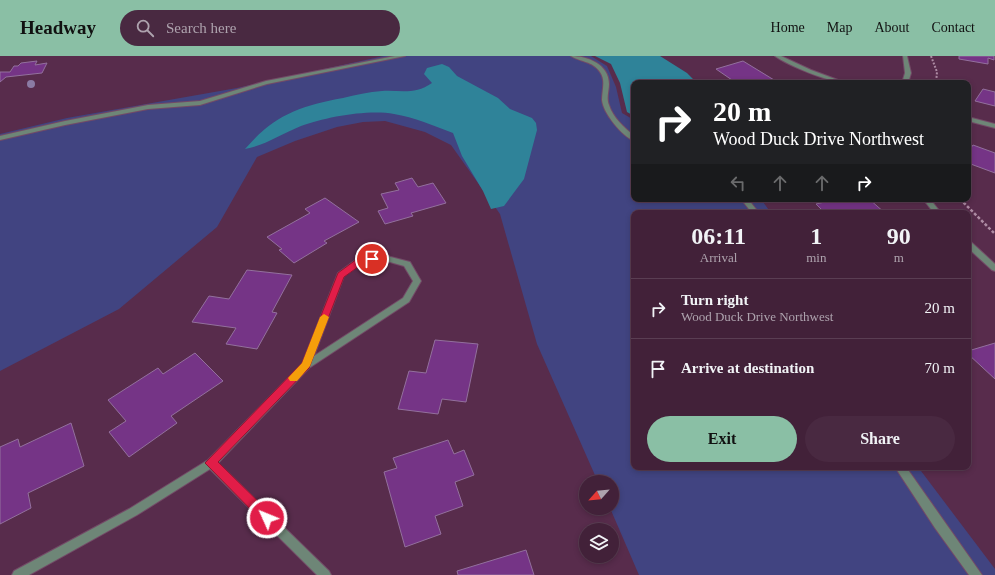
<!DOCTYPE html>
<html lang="en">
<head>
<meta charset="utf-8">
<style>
  :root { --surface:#422139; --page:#492941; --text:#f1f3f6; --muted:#aea3ae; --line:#5a3e53; --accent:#8abfa5 }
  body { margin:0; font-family:Georgia,serif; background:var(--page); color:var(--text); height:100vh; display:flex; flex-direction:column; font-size:15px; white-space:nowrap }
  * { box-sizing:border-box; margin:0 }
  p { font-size:13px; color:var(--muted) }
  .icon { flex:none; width:22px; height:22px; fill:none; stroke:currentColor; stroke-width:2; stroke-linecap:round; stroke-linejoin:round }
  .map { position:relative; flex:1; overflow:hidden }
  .panel { position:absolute; left:631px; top:154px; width:340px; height:260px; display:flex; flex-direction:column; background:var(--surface); border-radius:8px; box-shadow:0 2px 6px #0003,0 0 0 1px var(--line) }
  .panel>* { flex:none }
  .hud { position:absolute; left:631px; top:24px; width:340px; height:122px; border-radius:8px; box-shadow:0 2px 6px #0003,0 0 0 1px var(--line); background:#202124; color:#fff; overflow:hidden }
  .needle { width:26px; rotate:243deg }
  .controls { position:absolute; left:579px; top:419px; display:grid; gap:8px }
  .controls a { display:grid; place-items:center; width:40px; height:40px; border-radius:50%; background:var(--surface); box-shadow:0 2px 6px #0003,0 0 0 1px var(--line); font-size:20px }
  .pin { position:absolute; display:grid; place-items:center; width:34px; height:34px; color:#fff; margin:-17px; border:2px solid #fff; border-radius:50%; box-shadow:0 1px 4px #0007 }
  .me { position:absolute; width:44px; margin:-22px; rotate:314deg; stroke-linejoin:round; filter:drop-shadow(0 0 3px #0008) }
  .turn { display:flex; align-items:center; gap:14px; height:84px; padding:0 16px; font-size:18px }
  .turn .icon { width:52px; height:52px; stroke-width:2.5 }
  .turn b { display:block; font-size:28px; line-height:34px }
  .lanes { display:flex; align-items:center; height:38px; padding:0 16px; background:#0003; justify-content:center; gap:20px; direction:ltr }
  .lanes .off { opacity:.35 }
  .eta { display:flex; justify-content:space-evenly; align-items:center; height:68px; text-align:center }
  .eta b { font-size:24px; font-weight:700; line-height:28px }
  .cta { display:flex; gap:8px; margin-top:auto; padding:8px 16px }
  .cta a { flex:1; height:46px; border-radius:24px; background:var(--accent); color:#111; font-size:16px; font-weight:700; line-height:46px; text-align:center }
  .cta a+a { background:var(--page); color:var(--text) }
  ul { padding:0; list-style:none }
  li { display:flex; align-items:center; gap:12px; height:60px; padding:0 16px; border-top:1px solid var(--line) }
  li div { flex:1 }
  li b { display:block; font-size:15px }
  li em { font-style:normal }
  header { display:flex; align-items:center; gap:24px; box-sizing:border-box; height:56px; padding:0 20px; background:var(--accent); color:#111 }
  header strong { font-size:19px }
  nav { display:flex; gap:22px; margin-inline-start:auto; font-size:14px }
  .search { width:280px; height:36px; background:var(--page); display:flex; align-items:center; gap:10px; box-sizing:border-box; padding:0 14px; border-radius:22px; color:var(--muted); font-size:15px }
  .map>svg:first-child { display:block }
</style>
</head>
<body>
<header>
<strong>Headway</strong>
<div class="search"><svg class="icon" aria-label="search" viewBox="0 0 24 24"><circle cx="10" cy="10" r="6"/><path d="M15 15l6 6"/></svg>Search here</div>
<nav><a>Home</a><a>Map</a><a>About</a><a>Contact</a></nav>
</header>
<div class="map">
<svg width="995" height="519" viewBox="0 0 995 519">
  <rect width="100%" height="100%" fill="#582c4c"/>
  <path fill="#414481" d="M 384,0 L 591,0 L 607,10 L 616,31 L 622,57 L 634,64 L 634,143 L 761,143 L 771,157 L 634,157 L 634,411 L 918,411 L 995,513 L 995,519 L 639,519 L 610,452 L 612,452 L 612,426 L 598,426 L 537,288 L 500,158 L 451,89 L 425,76 L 385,65 L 363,66 L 337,71 L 295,85 L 257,101 L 217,171 L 119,253 L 0,315 L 0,78 L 67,62 L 237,32 Z"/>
  <path fill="#2f8399" d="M 595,0 L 660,0 L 687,17 L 697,27 L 634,27 L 634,60 L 627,56 L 620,27 L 611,8 Z
    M 442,8 L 449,11 L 457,20 L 498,42 L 510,53 L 532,62 L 536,67 L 537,74 L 524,123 L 504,150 L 491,153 L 483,135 L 462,100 L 453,77 C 434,70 414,61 394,58 C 369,53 325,61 301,70 C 281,78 266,89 245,93 C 274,59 300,50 343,42 C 355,39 369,36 382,35 C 401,34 415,39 432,27 L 424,18 L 427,12 Z"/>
  <path fill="#753486" stroke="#93709d" d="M 959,0 L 994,0 L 994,4 L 988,2 L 988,8 L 959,3 Z
    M 37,5 L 35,9 L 47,7 L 42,17 L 6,21 L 0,26 L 0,16 L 10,16 L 14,10 L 18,10 L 21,7 Z
    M 743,5 L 779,27 L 730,27 L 727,25 L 732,24 L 716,13 Z
    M 983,33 L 995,36 L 995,50 L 975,45 Z
    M 973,89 L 995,97 L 995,117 L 968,107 L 968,96 Z
    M 412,122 L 418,131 L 433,127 L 446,147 L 411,157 L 413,160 L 385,168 L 378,155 L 388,152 L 381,138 L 399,134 L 395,127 Z
    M 325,142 L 359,166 L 324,185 L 327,187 L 294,207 L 279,194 L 282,193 L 267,181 L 310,157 L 305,153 Z
    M 838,143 L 869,143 L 885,157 L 825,157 L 816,148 Z
    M 247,214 L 292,219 L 272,256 L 277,257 L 257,293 L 226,288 L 236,272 L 192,266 L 209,240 L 229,243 Z
    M 435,284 L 478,288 L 466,346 L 442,343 L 438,358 L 398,353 L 409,315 L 426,317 Z
    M 995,287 L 995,323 L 968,298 L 968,295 Z
    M 195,297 L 223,325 L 171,360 L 177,367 L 129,401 L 109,376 L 126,365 L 108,344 L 158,312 L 163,318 Z
    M 71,367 L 84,410 L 28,437 L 31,452 L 0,468 L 0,391 L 18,383 L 20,391 Z
    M 448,384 L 454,398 L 464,394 L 474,419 L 455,426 L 463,450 L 435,460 L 441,478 L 405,491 L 384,416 L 397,412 L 393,402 Z
    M 526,494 L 534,519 L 458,519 L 457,515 Z"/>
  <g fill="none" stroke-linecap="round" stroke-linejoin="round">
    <defs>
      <path id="lane" d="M 395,0 L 405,0 L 267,28 L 200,49 L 148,53 L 65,69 L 0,84 L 0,80 L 65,65 L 148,49 L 200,45 L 266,25 Z
        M 571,0 C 587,0 609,8 609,28 C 609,35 606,42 609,49 C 613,62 624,71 634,80 L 634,85 C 622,80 603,57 602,44 C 602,34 606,24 600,16 C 593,5 580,6 571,0 Z
        M 741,143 L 748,143 L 759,157 L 752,157 Z
        M 895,411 L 906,411 L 982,519 L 969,519 L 935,472 Z"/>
      <path id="street" d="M 775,0 L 781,0 L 811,14 L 846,27 C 831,27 787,9 775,0 Z
        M 903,0 L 907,0 L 911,17 L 908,27 L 902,27 L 905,17 Z
        M 968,61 L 995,68 L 995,72 L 968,65 Z
        M 923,143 L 930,143 L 941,157 L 934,157 Z
        M 968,186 L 971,186 L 995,208 L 995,215 L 992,214 L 968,192 Z
        M 383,199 L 410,206 L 421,225 L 409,246 L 309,312 L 218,407 L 329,515 L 331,519 L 317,519 L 210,413 L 137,459 L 29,519 L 12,519 L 14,515 L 129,453 L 208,404 L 302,308 L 338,217 L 357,203 ZM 383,204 L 404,210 L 413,225 L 403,242 L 314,300 L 344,220 L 362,207 Z"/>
    </defs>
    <use href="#lane" stroke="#734a67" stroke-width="2"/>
    <use href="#street" stroke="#734a67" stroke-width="2"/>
    <path stroke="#ad8ba3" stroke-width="2" stroke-dasharray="2 1.5" stroke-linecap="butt" d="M 931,0 L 937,16 L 936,27"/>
    <path stroke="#ad8ba3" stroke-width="2.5" stroke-dasharray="3 2" stroke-linecap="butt" d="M 960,143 L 995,178"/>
    <use href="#lane" fill="#6e8677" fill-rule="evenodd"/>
    <use href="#street" fill="#6e8677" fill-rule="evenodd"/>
  </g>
  <circle fill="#8b7ba4" cx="31" cy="28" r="4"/>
  <path fill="#e11d48" stroke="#92132f" d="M 372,200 L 375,201 L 375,205 L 362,208 L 344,221 L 309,312 L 218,406 L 271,458 L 273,462 L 271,466 L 267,467 L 263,466 L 205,407 L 302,307 L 338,217 L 357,203 Z"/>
  <path fill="#f59e0b" d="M 324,258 L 329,261 L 310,310 L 297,325 L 290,325 L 288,322 L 302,307 L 320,261 Z"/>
</svg>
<div class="controls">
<a><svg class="needle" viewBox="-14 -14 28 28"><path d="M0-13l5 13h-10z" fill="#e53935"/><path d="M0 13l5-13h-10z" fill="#aea3ae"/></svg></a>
<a><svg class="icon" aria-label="layers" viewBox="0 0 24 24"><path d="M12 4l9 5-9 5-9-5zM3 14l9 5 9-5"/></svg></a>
</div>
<div class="pin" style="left:372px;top:203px;background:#d93025"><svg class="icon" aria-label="arrive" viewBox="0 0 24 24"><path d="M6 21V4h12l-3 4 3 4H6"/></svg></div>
<svg class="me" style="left:267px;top:462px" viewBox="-20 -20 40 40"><circle r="17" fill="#e11d48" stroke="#fff" stroke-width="3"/><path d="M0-11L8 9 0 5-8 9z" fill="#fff"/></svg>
<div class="hud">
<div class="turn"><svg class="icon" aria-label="right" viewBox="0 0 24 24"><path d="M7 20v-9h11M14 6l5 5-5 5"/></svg><div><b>20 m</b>Wood Duck Drive Northwest</div></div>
<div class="lanes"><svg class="icon off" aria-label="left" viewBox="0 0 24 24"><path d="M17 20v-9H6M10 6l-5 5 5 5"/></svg><svg class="icon off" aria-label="ahead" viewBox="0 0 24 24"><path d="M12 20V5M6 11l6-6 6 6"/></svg><svg class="icon off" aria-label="ahead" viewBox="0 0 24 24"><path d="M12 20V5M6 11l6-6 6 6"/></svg><svg class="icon" aria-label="right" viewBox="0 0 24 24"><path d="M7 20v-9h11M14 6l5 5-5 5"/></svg></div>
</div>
<section class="panel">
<div class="eta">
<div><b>06:11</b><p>Arrival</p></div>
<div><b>1</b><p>min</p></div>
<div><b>90</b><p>m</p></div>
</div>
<ul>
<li><svg class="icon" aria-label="right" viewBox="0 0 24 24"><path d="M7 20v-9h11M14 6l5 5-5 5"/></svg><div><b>Turn right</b><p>Wood Duck Drive Northwest</p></div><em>20 m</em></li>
<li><svg class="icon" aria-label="arrive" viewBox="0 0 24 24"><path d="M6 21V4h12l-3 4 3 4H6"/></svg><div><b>Arrive at destination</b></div><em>70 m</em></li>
</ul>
<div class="cta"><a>Exit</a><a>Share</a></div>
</section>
</div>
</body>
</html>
